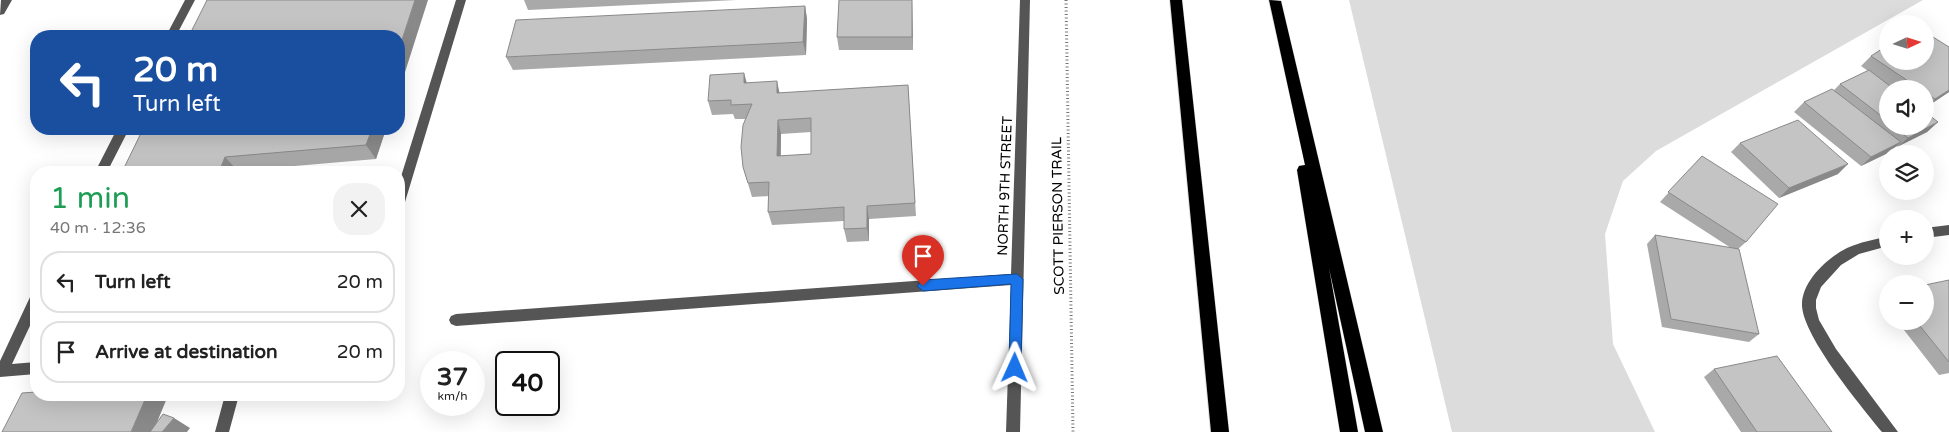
<!DOCTYPE html>
<html lang="en">
<head>
<meta charset="utf-8">
<style>
  :root { --surface:#fff; --page:#f2f2f2; --text:#222; --muted:#767676; --line:#e0e0e0 }
  body { margin:0; font-family:"Varela Round",sans-serif; background:var(--page); color:var(--text); height:100vh; display:flex; flex-direction:column; font-size:19px; white-space:nowrap }
  * { box-sizing:border-box; margin:0 }
  p { font-size:16px; color:var(--muted) }
  .icon { flex:none; width:28px; height:28px; fill:none; stroke:currentColor; stroke-width:2; stroke-linecap:round; stroke-linejoin:round }
  .map { position:relative; flex:1; overflow:hidden }
  .panel { position:absolute; left:30px; top:166px; width:375px; height:235px; display:flex; flex-direction:column; background:var(--surface); border-radius:20px; box-shadow:0 5px 20px #0002 }
  .panel>* { flex:none }
  .guide { position:absolute; left:30px; top:30px; width:375px; height:105px; border-radius:20px; box-shadow:0 5px 20px #0002; background:#1a4fa0; color:#fff; overflow:hidden }
  .needle { width:32px; rotate:86deg }
  .tools { position:absolute; left:1879px; top:15px; display:grid; gap:10px }
  .tools a { display:grid; place-items:center; width:55px; height:55px; border-radius:50%; background:var(--surface); box-shadow:0 5px 20px #0002; font-size:25px }
  .speed { position:absolute; left:420px; top:351px; display:flex; gap:10px; font-size:25px; font-weight:700; text-align:center }
  .speed>* { display:grid; place-content:center; width:65px; height:65px; border-radius:50%; background:var(--surface); box-shadow:0 5px 20px #0002; line-height:1 }
  .speed small { font-size:12px; font-weight:400 }
  .speed .limit { border:2px solid #111; border-radius:8px; background:#fff; color:#111 }
  .pin { position:absolute; display:grid; place-items:center; width:42px; height:42px; color:#fff; margin:-51px -21px; border-radius:50% 50% 50% 0; rotate:-45deg; box-shadow:0 0 5px #0007 }
  .pin .icon { rotate:45deg }
  .me { position:absolute; width:55px; margin:-28px; rotate:1deg; stroke-linejoin:round; filter:drop-shadow(0 0 4px #0008) }
  .turn { display:flex; align-items:center; gap:18px; height:105px; padding:0 20px; font-size:22px }
  .turn .icon { width:65px; height:65px; stroke-width:2.5 }
  .turn b { display:block; font-size:35px; line-height:42px }
  .round { display:grid; place-items:center; flex:none; width:52px; height:52px; border-radius:20px; background:var(--page) }
  .headline { display:flex; align-items:center; justify-content:space-between; height:85px; padding:0 20px }
  h1 { font-size:30px; font-weight:600; line-height:38px; color:#1e9e55 }
  ul { padding:0; list-style:none }
  li { display:flex; align-items:center; gap:15px; height:62px; margin:0 10px 8px; padding:0 10px; border:2px solid var(--line); border-radius:20px }
  li div { flex:1 }
  li b { display:block; font-size:19px }
  li em { font-style:normal }
  .map>svg:first-child { display:block }
</style>
</head>
<body>
<div class="map">
<svg width="1949" height="432" viewBox="0 0 1949 432">
  <rect width="100%" height="100%" fill="#fff"/>
  <path fill="#dcdcdc" d="M 1349,0 L 1923,0 L 1656,151 L 1623,181 L 1605,234 L 1613,344 L 1655,432 L 1452,432 Z"/>
  <g fill="none" stroke-linecap="round" stroke-linejoin="round">
    <defs>
      <path id="highway" d="M 1170,0 L 1182,0 L 1229,432 L 1211,432 Z
        M 1269,0 L 1281,1 L 1383,432 L 1365,432 L 1329,268 L 1358,432 L 1340,432 L 1297,170 L 1299,166 L 1305,165 Z"/>
    </defs>
    <use href="#highway" stroke="#dbdbdb" stroke-width="1"/>
    <path stroke="#777" stroke-width="3" stroke-dasharray="1 2.5" stroke-linecap="butt" d="M 1066,0 L 1073,432"/>
    <path fill="#555" fill-rule="evenodd" d="M 1,0 L 12,0 L 4,14 L 0,15 Z
      M 185,0 L 195,0 L 176,36 L 166,36 Z
      M 456,0 L 466,0 L 405,202 L 403,206 L 399,207 L 399,183 Z
      M 1020,0 L 1030,0 L 1020,432 L 1006,432 L 1011,285 L 456,326 L 451,324 L 449,320 L 451,316 L 456,314 L 1011,274 Z
      M 117,129 L 129,129 L 107,172 L 95,172 Z
      M 1949,225 L 1949,235 L 1925,238 L 1925,228 Z
      M 1888,236 L 1888,246 L 1859,254 L 1841,265 L 1821,287 L 1816,300 L 1816,308 L 1819,320 L 1836,349 L 1898,432 L 1882,432 C 1861,406 1804,338 1802,306 C 1801,282 1827,258 1847,248 C 1860,242 1874,240 1888,236 Z
      M 36,293 L 36,313 L 12,364 L 36,362 L 36,374 L 0,377 L 0,361 L 31,295 Z
      M 225,395 L 239,395 L 229,432 L 215,432 Z"/>
    <use href="#highway" fill="#000" fill-rule="evenodd"/>
  </g>
  <path fill="#a9a9a9" fill-rule="evenodd" d="M 524,0 L 736,0 L 528,10 Z
    M 839,0 L 912,0 L 913,50 L 839,50 L 837,37 Z
    M 805,6 L 807,19 L 806,55 L 513,70 L 506,57 Z
    M 1949,47 L 1949,92 L 1925,108 L 1925,89 L 1895,89 L 1889,85 L 1888,89 L 1888,126 L 1925,126 L 1938,122 L 1927,132 L 1897,147 L 1896,146 L 1890,152 L 1861,166 L 1794,112 L 1804,102 L 1834,90 L 1840,84 L 1868,71 L 1861,66 L 1871,56 Z
    M 747,83 L 779,93 L 908,85 L 916,216 L 869,219 L 869,241 L 847,242 L 844,229 L 844,221 L 772,225 L 768,212 L 769,196 L 752,197 L 743,167 L 745,119 L 735,119 L 733,114 L 712,115 L 708,101 ZM 811,132 L 811,154 L 781,156 L 781,134 Z
    M 386,129 L 376,159 L 238,171 L 237,172 L 122,172 Z
    M 1740,143 L 1838,174 L 1779,198 L 1731,152 Z
    M 1702,156 L 1746,242 L 1738,249 L 1759,334 L 1749,342 L 1662,327 L 1647,244 L 1655,235 L 1731,248 L 1660,202 Z
    M 1949,280 L 1949,373 L 1939,375 L 1897,321 L 1925,321 Z
    M 1888,294 L 1888,309 L 1880,299 Z
    M 1714,369 L 1832,432 L 1741,432 L 1704,377 Z"/>
  <path fill="#898989" d="M 415,0 L 428,0 L 399,91 L 399,49 Z
    M 912,0 L 913,50 L 912,37 Z
    M 805,6 L 807,19 L 806,55 L 803,42 Z
    M 744,73 L 748,87 L 744,83 Z
    M 777,81 L 780,95 L 777,93 Z
    M 1949,90 L 1949,92 L 1925,108 L 1935,99 Z
    M 778,120 L 781,134 L 780,170 L 777,156 Z
    M 1938,122 L 1927,132 L 1897,147 L 1908,138 Z
    M 372,129 L 386,129 L 376,159 L 366,145 Z
    M 1901,142 L 1890,152 L 1861,166 L 1871,157 Z
    M 225,157 L 238,171 L 237,172 L 219,172 Z
    M 1848,164 L 1838,174 L 1779,198 L 1789,188 Z
    M 867,206 L 869,219 L 869,241 L 867,228 Z
    M 147,395 L 163,395 L 167,398 L 153,432 L 131,432 Z
    M 174,418 L 190,428 L 187,432 L 162,432 Z"/>
  <path fill="#c4c4c4" stroke="#898989" fill-rule="evenodd" d="M 207,0 L 415,0 L 399,49 L 399,36 L 189,36 Z
    M 839,0 L 912,0 L 912,37 L 837,37 Z
    M 805,6 L 803,42 L 506,57 L 516,20 Z
    M 1925,32 L 1949,47 L 1949,90 L 1935,99 L 1925,92 L 1925,89 L 1920,89 L 1871,56 L 1888,45 L 1888,61 L 1925,61 Z
    M 1869,70 L 1894,89 L 1888,89 L 1888,121 L 1840,84 Z
    M 744,73 L 744,83 L 777,81 L 777,93 L 908,85 L 915,203 L 867,206 L 867,228 L 844,229 L 844,207 L 768,212 L 769,182 L 748,183 L 743,167 L 741,147 L 743,125 L 752,104 L 731,105 L 731,100 L 708,101 L 710,75 ZM 811,118 L 811,154 L 777,156 L 778,120 Z
    M 1832,89 L 1901,142 L 1871,157 L 1804,102 Z
    M 1925,112 L 1938,122 L 1908,138 L 1894,126 L 1925,126 Z
    M 1798,120 L 1848,164 L 1789,188 L 1740,143 Z
    M 143,129 L 372,129 L 366,145 L 225,157 L 219,172 L 122,172 Z
    M 1702,156 L 1778,204 L 1746,242 L 1668,192 Z
    M 1655,235 L 1739,249 L 1759,334 L 1671,319 Z
    M 1949,280 L 1949,362 L 1916,321 L 1925,321 L 1925,285 Z
    M 1777,356 L 1832,432 L 1757,432 L 1714,369 Z
    M 36,392 L 36,395 L 147,395 L 131,432 L 2,432 L 22,393 Z
    M 163,414 L 174,418 L 162,432 L 150,432 Z"/>
  <path fill="#1a73e8" stroke="#114b97" d="M 1017,274 L 1023,279 L 1021,368 L 1015,374 L 1009,368 L 1011,284 L 923,291 L 917,286 L 923,280 Z"/>
  <g text-anchor="middle" dominant-baseline="central" stroke-width="5" stroke-linejoin="round" paint-order="stroke">
    <g font-size="14" fill="#000" stroke="#fff">
      <text transform="translate(1005 186) rotate(-88)">NORTH 9TH STREET</text>
      <text transform="translate(1058 216) rotate(-91)">SCOTT PIERSON TRAIL</text>
    </g>
  </g>
</svg>
<div class="tools">
<a><svg class="needle" viewBox="-14 -14 28 28"><path d="M0-13l5 13h-10z" fill="#e53935"/><path d="M0 13l5-13h-10z" fill="#767676"/></svg></a>
<a><svg class="icon" aria-label="sound" viewBox="0 0 24 24"><path d="M4 9h4l5-4v14l-5-4H4zM17 9q2 3 0 6"/></svg></a>
<a><svg class="icon" aria-label="layers" viewBox="0 0 24 24"><path d="M12 4l9 5-9 5-9-5zM3 14l9 5 9-5"/></svg></a>
<a>+</a>
<a>−</a>
</div>
<div class="speed"><div>37<small>km/h</small></div><div class="limit">40</div></div>
<div class="pin" style="left:923px;top:286px;background:#d93025"><svg class="icon" aria-label="arrive" viewBox="0 0 24 24"><path d="M6 21V4h12l-3 4 3 4H6"/></svg></div>
<svg class="me" style="left:1015px;top:368px" viewBox="-20 -20 40 40"><path d="M0-17L14 15 0 8-14 15z" fill="#1a73e8" stroke="#fff" stroke-width="4"/></svg>
<div class="guide">
<div class="turn"><svg class="icon" aria-label="left" viewBox="0 0 24 24"><path d="M17 20v-9H6M10 6l-5 5 5 5"/></svg><div><b>20 m</b>Turn left</div></div>
</div>
<section class="panel">
<div class="headline"><div><h1>1 min</h1><p>40 m · 12:36</p></div><a class="round"><svg class="icon" aria-label="close" viewBox="0 0 24 24"><path d="M6 6l12 12M18 6L6 18"/></svg></a></div>
<ul>
<li><svg class="icon" aria-label="left" viewBox="0 0 24 24"><path d="M17 20v-9H6M10 6l-5 5 5 5"/></svg><div><b>Turn left</b></div><em>20 m</em></li>
<li><svg class="icon" aria-label="arrive" viewBox="0 0 24 24"><path d="M6 21V4h12l-3 4 3 4H6"/></svg><div><b>Arrive at destination</b></div><em>20 m</em></li>
</ul>
</section>
</div>
</body>
</html>
